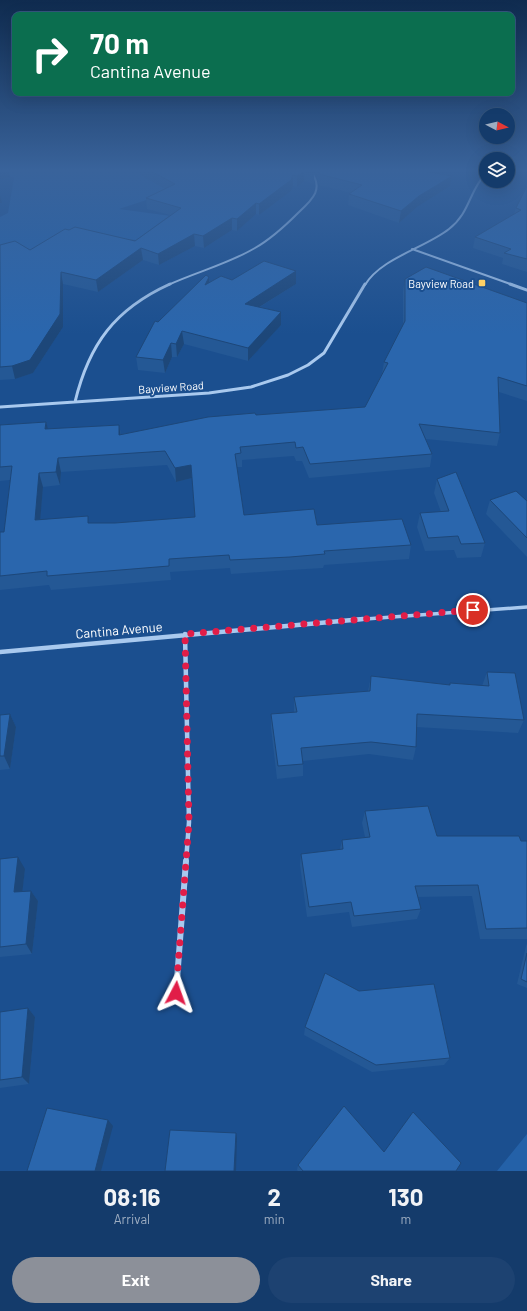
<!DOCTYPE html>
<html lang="en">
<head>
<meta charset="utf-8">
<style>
  :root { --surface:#143b6b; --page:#1d4271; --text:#f1f3f6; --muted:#9dadc1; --line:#33557e; --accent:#8c9099 }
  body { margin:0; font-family:Barlow,sans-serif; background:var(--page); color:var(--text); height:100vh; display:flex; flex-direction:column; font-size:15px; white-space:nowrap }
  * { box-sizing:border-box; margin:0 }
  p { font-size:13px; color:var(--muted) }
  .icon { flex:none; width:22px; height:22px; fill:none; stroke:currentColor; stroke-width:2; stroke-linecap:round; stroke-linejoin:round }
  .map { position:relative; height:1171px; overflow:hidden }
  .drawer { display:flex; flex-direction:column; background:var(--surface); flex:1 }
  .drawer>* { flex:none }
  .top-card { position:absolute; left:12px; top:12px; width:503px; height:84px; border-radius:8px; box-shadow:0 4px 16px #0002,0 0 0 1px var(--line); background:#0b6e4f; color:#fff; overflow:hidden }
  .needle { width:26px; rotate:97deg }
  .fabs { position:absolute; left:479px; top:108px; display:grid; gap:8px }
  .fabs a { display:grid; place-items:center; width:36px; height:36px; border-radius:50%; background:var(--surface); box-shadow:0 4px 16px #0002,0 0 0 1px var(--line); font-size:20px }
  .pin { position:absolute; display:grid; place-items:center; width:34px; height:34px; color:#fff; margin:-17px; border:2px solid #fff; border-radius:50%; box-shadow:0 1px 4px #0007 }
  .me { position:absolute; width:44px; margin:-22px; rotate:4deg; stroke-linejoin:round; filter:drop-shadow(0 0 3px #0008) }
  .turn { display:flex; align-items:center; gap:14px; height:84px; padding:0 12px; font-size:18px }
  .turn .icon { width:52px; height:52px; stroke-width:2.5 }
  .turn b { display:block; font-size:28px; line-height:34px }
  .eta { display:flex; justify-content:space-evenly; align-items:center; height:68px; text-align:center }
  .eta b { font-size:24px; font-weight:700; line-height:28px }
  .primary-button { display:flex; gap:8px; margin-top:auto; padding:8px 12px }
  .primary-button a { flex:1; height:46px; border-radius:24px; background:var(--accent); color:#fff; font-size:16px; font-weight:700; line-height:46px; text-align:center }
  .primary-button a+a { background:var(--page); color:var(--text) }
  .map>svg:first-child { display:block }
</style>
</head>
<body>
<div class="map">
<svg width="527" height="1171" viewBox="0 0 527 1171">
  <rect width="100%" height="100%" fill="#1b4f8f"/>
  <path fill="#2461a8" d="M 0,170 L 159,170 L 186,187 L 119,209 L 171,216 L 149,241 L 81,236 L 0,262 L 0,217 L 8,213 L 14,178 L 0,172 Z
    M 527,1134 L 527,1171 L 497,1171 Z"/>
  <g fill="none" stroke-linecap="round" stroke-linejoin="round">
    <path stroke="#a9c9ee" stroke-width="2" d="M 412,249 L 513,285
      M 168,285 C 196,272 228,264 255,248 C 271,239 285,226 298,213 C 312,200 325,189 310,170
      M 365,285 C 381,258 425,248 449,229 C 470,213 469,191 486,173"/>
    <path stroke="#a9c9ee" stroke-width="3" d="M 510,284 L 527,290
      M 75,402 C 89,344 115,309 170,284
      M 0,407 L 209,393 L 251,387 L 288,375 L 308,365 L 324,353 L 365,284"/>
    <path stroke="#a9c9ee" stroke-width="3.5" d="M 352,620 L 527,607"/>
    <path stroke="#a9c9ee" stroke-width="4.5" d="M 185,634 L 189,822 L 186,862
      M 0,652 L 363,619"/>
    <path stroke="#a9c9ee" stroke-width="6" d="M 176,993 L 186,861"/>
  </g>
  <path fill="#245895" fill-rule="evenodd" d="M 132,170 L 434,170 L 431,172 L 452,176 L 450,186 L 417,207 L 399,223 L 348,205 L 349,194 L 351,193 L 319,185 L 316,175 L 314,173 L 314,184 L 304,181 L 297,187 L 293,186 L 291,191 L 259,215 L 256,214 L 237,231 L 232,230 L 204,248 L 195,246 L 159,265 L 143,260 L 98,292 L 63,284 L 63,327 L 33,373 L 15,379 L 0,380 L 0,245 L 30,250 L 135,241 L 170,215 L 147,209 L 146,198 L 165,189 Z
    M 527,186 L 527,272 L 502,264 L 503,258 L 473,248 L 475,237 L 514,214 L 516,208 Z
    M 209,277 L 210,283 L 232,280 L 296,284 L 260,307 L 281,312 L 281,325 L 248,361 L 184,344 L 177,357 L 172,357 L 165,373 L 138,370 L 136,357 L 158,322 Z
    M 405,279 L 527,303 L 527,401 L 499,392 L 500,433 L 497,446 L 426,439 L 432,454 L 430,467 L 309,478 L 302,461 L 296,461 L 294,456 L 242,460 L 242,467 L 237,467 L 244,515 L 317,525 L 411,545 L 409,559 L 324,565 L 323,568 L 290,570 L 231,574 L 230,568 L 170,572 L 171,580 L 51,590 L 49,585 L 0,590 L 0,532 L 4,532 L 10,480 L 0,481 L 0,425 L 46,422 L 48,429 L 119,425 L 121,434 L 256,415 L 365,407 L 382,374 L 384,362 L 403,324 L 403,291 ZM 167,465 L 176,482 L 192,478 L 195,517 L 115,523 L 89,523 L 40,520 L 43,487 L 60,485 L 61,472 Z
    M 437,479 L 485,543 L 481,557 L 457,558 L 454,550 L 425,551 L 417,527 L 420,513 L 441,512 L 434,493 Z
    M 490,500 L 527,501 L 527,557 L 486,514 Z
    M 487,672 L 524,720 L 518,733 L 416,727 L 416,747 L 413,760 L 369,754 L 303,761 L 303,776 L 277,779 L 271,728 L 271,714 L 294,712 L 294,697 L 368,691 L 371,676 L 450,685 L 450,683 L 482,686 Z
    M 10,714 L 16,727 L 10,769 L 0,770 L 0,715 Z
    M 365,811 L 437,836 L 527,841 L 527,939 L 480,939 L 472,896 L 418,897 L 421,909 L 417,919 L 352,927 L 349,912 L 307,917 L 300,865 L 301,854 L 340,849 L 342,840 L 365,837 L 362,823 Z
    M 0,859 L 25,869 L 22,892 L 31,891 L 38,901 L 32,954 L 0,957 Z
    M 527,944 L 527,988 L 517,984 L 526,946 Z
    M 28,1008 L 35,1017 L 29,1084 L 0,1088 L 0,1012 Z
    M 305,1027 L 450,1058 L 444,1065 L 372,1072 L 304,1035 Z
    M 384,1151 L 456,1171 L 298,1171 L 297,1170 L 298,1165 Z"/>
  <path fill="#1d4779" d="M 0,170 L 8,170 L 10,177 L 0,179 Z
    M 424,170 L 434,170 L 421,182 L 423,171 Z
    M 304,171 L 304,181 L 297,187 L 297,176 Z
    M 293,175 L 293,186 L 291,191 L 259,215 L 259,204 Z
    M 452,176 L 450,186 L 417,207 L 399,223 L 401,211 L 419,196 Z
    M 0,195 L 2,203 L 0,203 Z
    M 256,203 L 256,214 L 237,231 L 237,219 Z
    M 232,218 L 232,230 L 204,248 L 203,236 Z
    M 194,234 L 195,246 L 159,265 L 158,254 Z
    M 141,248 L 143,260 L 98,292 L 96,280 Z
    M 296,271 L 296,284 L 245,316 L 245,304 Z
    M 61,272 L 63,284 L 63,327 L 33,373 L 15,379 L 12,366 Z
    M 209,277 L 210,290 L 205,285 Z
    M 281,312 L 281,325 L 248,361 L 248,348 Z
    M 182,331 L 184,344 L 177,357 L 176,344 Z
    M 171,343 L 172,357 L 165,373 L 163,360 Z
    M 46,422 L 50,435 L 45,429 Z
    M 119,425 L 121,438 L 119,435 Z
    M 58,458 L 61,472 L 60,485 L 56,472 Z
    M 191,465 L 192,478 L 176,482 L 175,468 Z
    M 39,473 L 43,487 L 39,534 L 35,520 Z
    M 10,714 L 16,727 L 10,769 L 4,756 Z
    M 18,857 L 25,869 L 21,903 L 14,892 Z
    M 31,891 L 38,901 L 32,954 L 26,944 Z
    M 28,1008 L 35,1017 L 29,1084 L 22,1077 Z
    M 108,1120 L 113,1126 L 101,1171 L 95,1171 Z
    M 236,1133 L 237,1138 L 236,1171 L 234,1171 Z"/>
  <path fill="#2a66ad" stroke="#1d4779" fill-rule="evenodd" d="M 149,170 L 313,170 L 314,173 L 304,171 L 297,176 L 293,175 L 291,180 L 259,204 L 256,203 L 237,219 L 232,218 L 203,236 L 194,234 L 158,254 L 141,248 L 96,280 L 61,272 L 60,314 L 30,360 L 12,366 L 0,367 L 0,245 L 15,241 L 30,250 L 65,229 L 69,230 L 75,227 L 135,241 L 181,208 L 146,198 L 175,184 Z
    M 318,170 L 424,170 L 423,171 L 452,176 L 419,196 L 401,211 L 349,194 L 362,185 L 319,174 Z
    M 527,186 L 527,259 L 504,253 L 511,249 L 475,237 L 521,210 L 516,208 Z
    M 264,261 L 296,271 L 245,304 L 281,312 L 248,348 L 182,331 L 176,344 L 171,343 L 163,360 L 136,357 L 155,321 L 158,322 L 206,275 L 209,277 L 205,285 L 221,276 L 232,280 Z
    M 426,267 L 527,303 L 527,386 L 498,377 L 500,433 L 419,424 L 432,454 L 310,464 L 303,447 L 296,448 L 295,442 L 240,447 L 241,453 L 235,454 L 244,515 L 314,509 L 317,525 L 402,519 L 411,545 L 324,551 L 325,554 L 290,557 L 230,560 L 229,555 L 169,559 L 169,566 L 47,576 L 47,571 L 0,576 L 0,532 L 4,532 L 12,466 L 0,467 L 0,425 L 46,422 L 45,429 L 119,425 L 119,435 L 208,417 L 255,413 L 256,415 L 365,407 L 388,363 L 384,362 L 405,321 L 405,279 ZM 165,451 L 175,468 L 191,465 L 195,517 L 115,523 L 88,523 L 88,516 L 35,520 L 39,473 L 56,472 L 58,458 Z
    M 456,472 L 485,543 L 461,544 L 458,536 L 428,538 L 420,513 L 449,511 L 437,479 Z
    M 516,491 L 527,501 L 527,538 L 490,500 Z
    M 487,672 L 515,673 L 524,720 L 417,714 L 416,747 L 371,742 L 301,748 L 303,764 L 278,766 L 271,714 L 297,712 L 294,697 L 370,691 L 371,676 L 450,685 L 450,683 L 489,686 Z
    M 10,714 L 4,756 L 0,756 L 0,715 Z
    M 428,806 L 437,836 L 519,836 L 521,841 L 527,841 L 527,928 L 486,929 L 478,885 L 415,886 L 421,909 L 354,916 L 351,902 L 309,907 L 301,854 L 343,849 L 342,840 L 370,837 L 365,811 Z
    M 18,857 L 14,892 L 31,891 L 26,944 L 0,947 L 0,859 Z
    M 527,953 L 527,982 L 521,979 Z
    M 325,973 L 359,991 L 434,984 L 450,1058 L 376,1065 L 305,1027 Z
    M 28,1008 L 22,1077 L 0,1080 L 0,1012 Z
    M 344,1106 L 384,1152 L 413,1112 L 461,1163 L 456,1171 L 303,1171 L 298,1165 Z
    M 47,1108 L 108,1120 L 95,1171 L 27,1171 Z
    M 170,1130 L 236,1133 L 234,1171 L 165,1171 Z"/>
  <linearGradient id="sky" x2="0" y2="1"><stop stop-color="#0f2b4f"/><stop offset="0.51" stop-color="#39639b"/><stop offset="1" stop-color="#39639b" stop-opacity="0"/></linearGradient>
  <rect width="527" height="334" fill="url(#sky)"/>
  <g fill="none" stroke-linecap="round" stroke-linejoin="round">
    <path stroke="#e11d48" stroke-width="7" stroke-dasharray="0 12.6" d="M 176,993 L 189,822 L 185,634 L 473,610"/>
  </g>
  <rect fill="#ffd166" stroke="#1b4f8f" stroke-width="1.5" x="478" y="279" width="8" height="8" rx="2"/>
  <g text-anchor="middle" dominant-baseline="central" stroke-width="4" stroke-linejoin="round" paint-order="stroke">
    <g font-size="11" fill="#fff" stroke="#1b4f8f" text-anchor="end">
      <text x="474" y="283">Bayview Road</text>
    </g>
    <g font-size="11" fill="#fff" stroke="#1b4f8f">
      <text transform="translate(171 387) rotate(-4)">Bayview Road</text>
    </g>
    <g font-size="13" fill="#fff" stroke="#1b4f8f">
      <text transform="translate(119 630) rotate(-5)">Cantina Avenue</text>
    </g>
  </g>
</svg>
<div class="fabs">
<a><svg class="needle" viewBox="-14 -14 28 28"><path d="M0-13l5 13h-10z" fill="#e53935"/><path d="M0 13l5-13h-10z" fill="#9dadc1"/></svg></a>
<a><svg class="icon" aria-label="layers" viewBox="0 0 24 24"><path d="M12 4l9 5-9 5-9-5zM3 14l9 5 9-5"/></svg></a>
</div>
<div class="pin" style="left:473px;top:610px;background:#d93025"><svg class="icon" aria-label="arrive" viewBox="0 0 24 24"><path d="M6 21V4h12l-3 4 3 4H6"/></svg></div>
<svg class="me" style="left:176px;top:993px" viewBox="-20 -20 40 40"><path d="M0-17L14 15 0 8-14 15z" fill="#e11d48" stroke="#fff" stroke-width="4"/></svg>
<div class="top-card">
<div class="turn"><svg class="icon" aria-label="right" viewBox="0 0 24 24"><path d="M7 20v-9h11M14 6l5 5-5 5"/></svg><div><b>70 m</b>Cantina Avenue</div></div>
</div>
</div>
<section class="drawer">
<div class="eta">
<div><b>08:16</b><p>Arrival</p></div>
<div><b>2</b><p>min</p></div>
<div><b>130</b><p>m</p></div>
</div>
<div class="primary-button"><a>Exit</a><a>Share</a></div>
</section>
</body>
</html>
